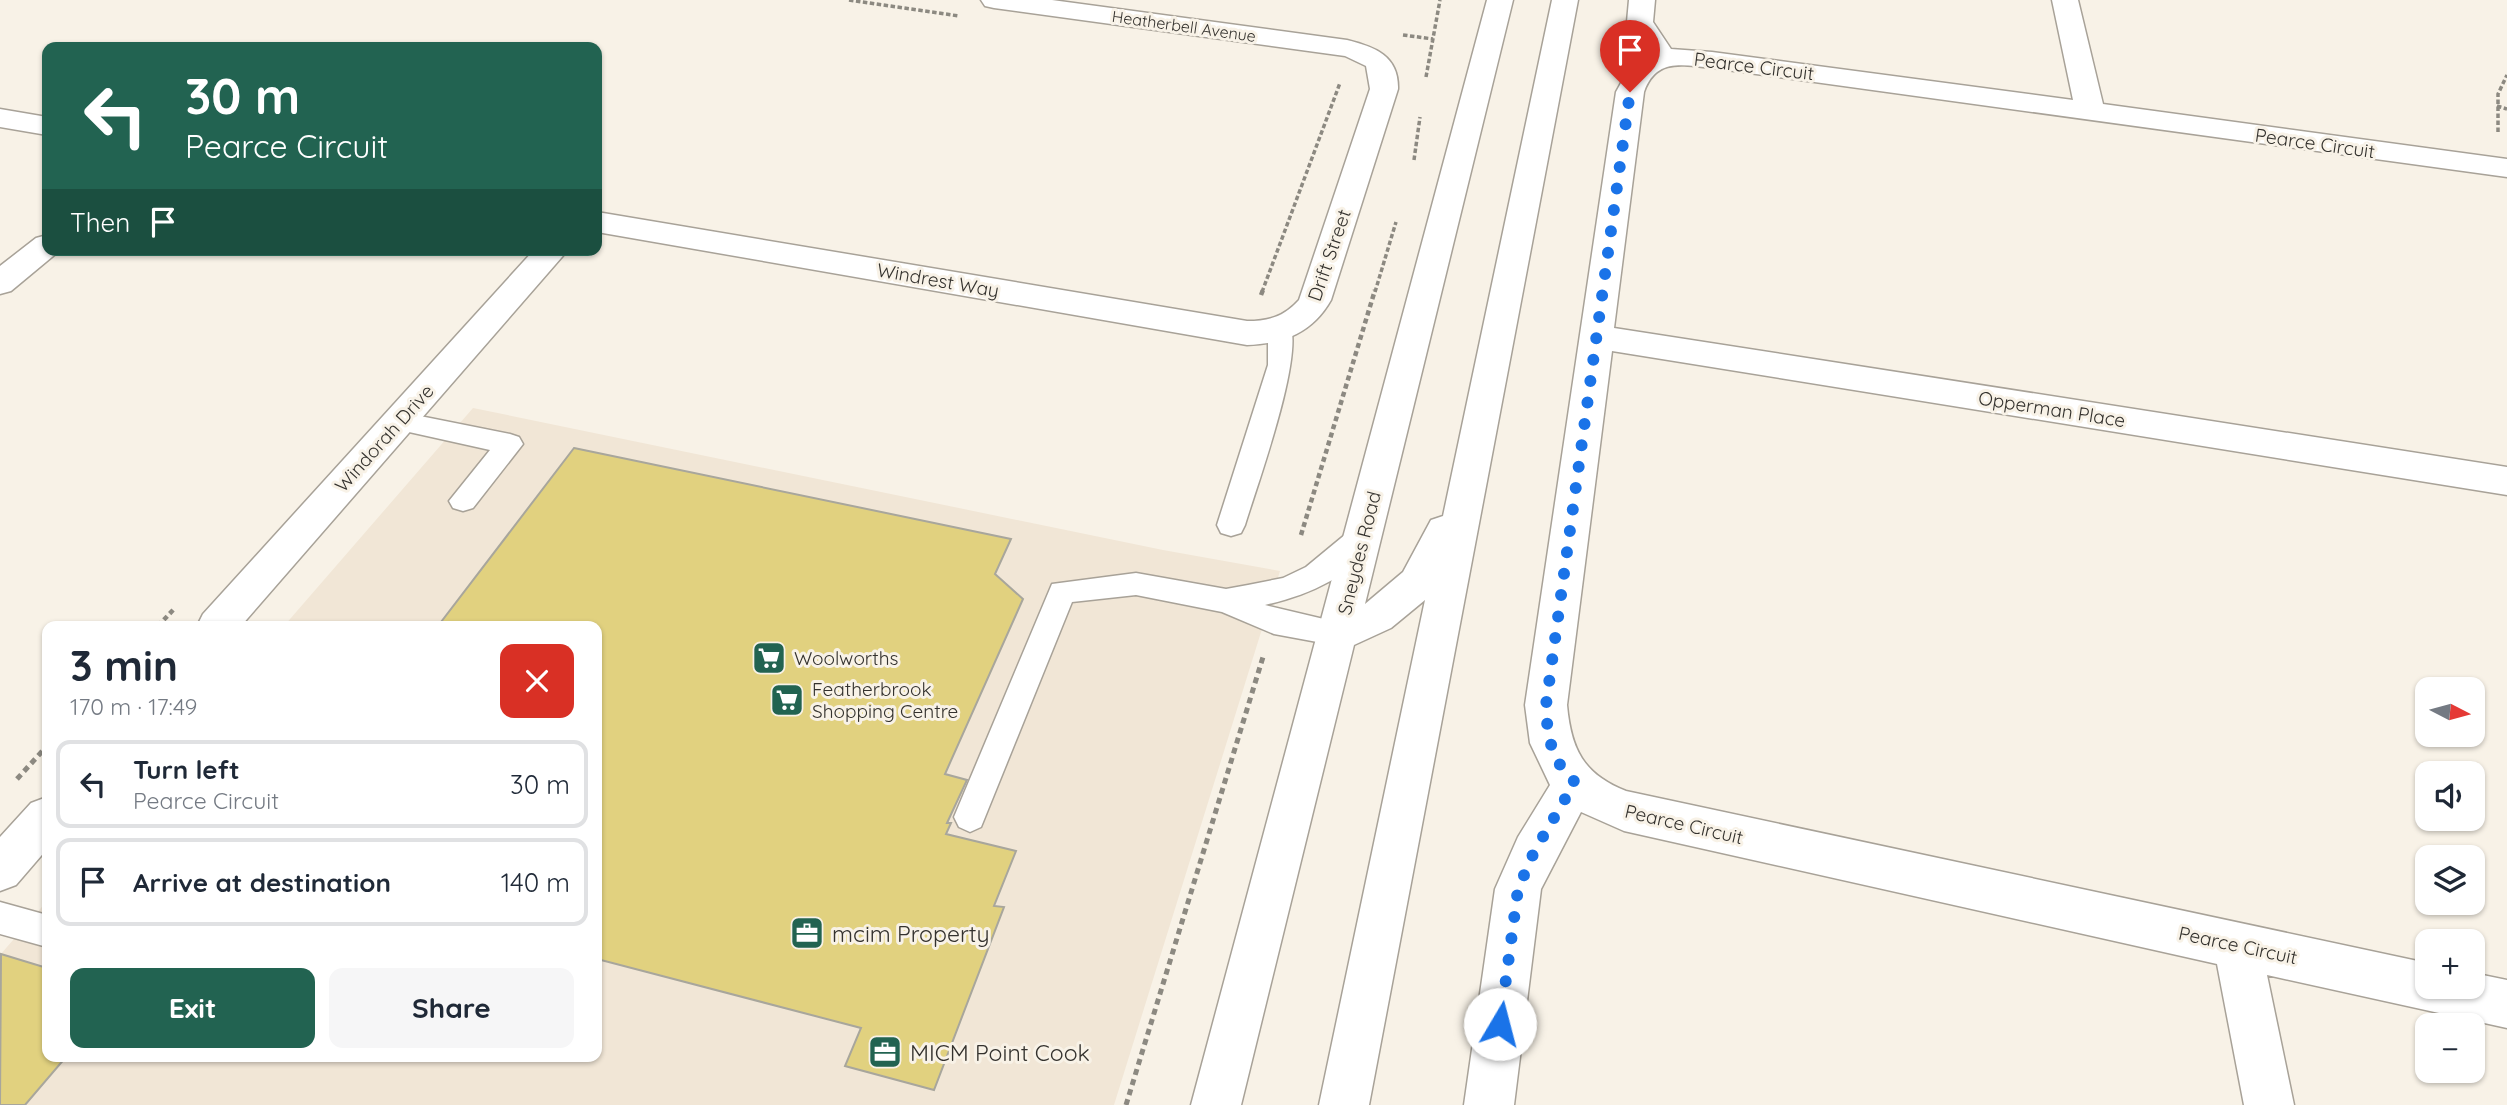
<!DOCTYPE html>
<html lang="en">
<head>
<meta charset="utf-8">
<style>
  :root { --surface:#fff; --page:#f6f6f7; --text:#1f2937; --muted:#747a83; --line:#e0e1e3; --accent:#226351 }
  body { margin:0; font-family:Quicksand,sans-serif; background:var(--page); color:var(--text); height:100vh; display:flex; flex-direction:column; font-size:26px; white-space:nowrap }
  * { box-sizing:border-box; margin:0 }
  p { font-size:23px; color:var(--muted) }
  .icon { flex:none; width:38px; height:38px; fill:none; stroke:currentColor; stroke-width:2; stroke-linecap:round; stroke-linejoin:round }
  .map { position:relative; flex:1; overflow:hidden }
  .drawer { position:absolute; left:42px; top:621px; width:560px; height:441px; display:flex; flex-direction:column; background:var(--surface); border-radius:14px; box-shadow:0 2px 5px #0004 }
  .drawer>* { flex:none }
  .guide { position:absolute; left:42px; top:42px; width:560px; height:214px; border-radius:14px; box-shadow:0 2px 5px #0004; background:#226351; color:#fff; overflow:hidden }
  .needle { width:46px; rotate:96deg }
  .buttons { position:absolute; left:2415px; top:677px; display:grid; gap:14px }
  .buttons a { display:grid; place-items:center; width:70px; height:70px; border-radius:14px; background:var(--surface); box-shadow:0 2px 5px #0004; font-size:35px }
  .pin { position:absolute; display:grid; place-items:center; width:60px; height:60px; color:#fff; margin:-72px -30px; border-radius:50% 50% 50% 0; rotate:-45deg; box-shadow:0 0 7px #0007 }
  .pin .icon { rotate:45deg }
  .me { position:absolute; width:77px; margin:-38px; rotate:8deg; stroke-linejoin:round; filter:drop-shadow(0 0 5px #0008) }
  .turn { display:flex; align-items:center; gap:24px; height:147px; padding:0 28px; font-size:32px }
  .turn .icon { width:91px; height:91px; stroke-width:2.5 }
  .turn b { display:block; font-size:49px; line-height:60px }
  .then { display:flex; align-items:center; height:66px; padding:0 28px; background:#0003; gap:14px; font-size:26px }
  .round { display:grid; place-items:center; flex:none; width:74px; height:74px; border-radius:14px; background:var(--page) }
  .head { display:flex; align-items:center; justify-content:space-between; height:119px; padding:0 28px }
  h1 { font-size:42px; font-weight:700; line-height:52px }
  .button { display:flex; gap:14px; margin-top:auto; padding:14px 28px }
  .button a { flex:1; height:80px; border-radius:14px; background:var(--accent); color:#fff; font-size:28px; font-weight:700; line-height:80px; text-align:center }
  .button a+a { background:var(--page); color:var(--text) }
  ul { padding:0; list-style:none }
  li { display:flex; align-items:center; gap:21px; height:88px; margin:0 14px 10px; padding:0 14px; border:4px solid var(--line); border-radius:14px }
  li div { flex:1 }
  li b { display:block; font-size:26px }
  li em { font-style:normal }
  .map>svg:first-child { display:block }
</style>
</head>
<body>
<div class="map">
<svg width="2507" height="1105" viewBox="0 0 2507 1105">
  <rect width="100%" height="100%" fill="#f8f2e7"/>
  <path fill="#f1e6d6" d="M 473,408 L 1163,550 L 1280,571 L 1114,1105 L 0,1105 L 0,955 L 47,901 L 47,1057 L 597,1057 L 597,626 L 284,626 Z"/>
  <path fill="#e1d17f" stroke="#a8a69c" stroke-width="2" d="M 574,448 L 1011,539 L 995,574 L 1023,599 L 945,774 L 967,780 L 947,823 L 951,823 L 946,834 L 1016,851 L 994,906 L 1004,907 L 934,1090 L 845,1066 L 861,1028 L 597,959 L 597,626 L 438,626 Z
    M 1,954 L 47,968 L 47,1057 L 66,1057 L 25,1105 L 0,1105 Z"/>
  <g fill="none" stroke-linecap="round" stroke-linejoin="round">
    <defs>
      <path id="service" d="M 1280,320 L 1289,322 C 1306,352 1256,488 1245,525 L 1241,533 L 1231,536 L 1221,533 L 1217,525 L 1268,365 L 1268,328 L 1271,322 Z
        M 400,412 L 510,434 L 519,437 L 523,444 L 473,508 L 463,511 L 453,508 L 449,501 L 490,450 L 391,428 L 387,421 L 391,414 Z
        M 1362,526 L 1372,529 L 1376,537 C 1355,576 1306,596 1265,605 L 1349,625 L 1354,634 L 1349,643 L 1339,646 L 1274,634 L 1222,612 L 1136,595 L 1072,602 L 981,827 L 970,832 L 959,827 L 954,817 L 1052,584 L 1136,573 L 1226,589 L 1248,585 L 1283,578 L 1306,567 L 1352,529 Z
        M 0,902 L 47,915 L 47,947 L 0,934 Z"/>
      <path id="minor" d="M 981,0 L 1052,0 L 1347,40 C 1375,47 1399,56 1398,89 L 1331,300 C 1313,332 1284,344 1247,345 L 597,232 L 597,212 L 1247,321 C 1268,321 1284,317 1299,300 L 1370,89 L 1366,66 L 1345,56 L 994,8 L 985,6 Z
        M 1629,0 L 1655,0 L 1653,22 L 1671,49 L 1712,52 L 2073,100 L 2052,0 L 2078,0 L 2103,104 L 2507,159 L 2507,177 L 1712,68 C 1682,65 1656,58 1644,92 L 1614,328 L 2507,467 L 2507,495 L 1612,351 L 1567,705 C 1571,749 1583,774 1626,791 L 2427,963 L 2427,987 L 2473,987 L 2473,973 L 2507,980 L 2507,1028 L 2267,975 L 2294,1105 L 2244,1105 L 2217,964 L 1624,831 L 1581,812 L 1541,889 L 1514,1105 L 1464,1105 L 1495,889 L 1518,837 L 1550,785 L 1530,743 L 1525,705 L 1616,92 L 1632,63 L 1647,55 L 1627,22 Z
        M 0,109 L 47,117 L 47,135 L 0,127 Z
        M 47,235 L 47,250 L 58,252 L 11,291 L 0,294 L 0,266 L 36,238 Z
        M 534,250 L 568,250 L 241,626 L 197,626 L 203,614 Z
        M 47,797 L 47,849 L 16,885 L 0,891 L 0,837 L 31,803 Z"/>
      <path id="secondary" d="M 1487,0 L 1513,0 L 1365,604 L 1403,572 L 1431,520 L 1443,516 L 1552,0 L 1578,0 L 1369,1105 L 1319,1105 L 1425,600 L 1391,628 L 1354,645 L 1241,1105 L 1191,1105 Z"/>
    </defs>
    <use href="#service" stroke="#a8a298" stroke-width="3"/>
    <use href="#minor" stroke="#a8a298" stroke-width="3"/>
    <use href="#secondary" stroke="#a8a298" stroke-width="3"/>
    <path stroke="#8c8981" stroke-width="3.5" stroke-dasharray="4.5 2.5" stroke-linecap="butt" d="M 849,0 L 959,16
      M 1403,35 L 1433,39
      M 1426,77 L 1440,0
      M 2497,106 L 2507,109
      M 2498,132 L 2498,94 L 2507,75
      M 1414,160 L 1420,117
      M 1262,292 L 1340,83
      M 1375,292 L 1396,222"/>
    <path stroke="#8c8981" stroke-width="4.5" stroke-dasharray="5 3.5" stroke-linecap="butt" d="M 1261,295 L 1263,290
      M 1301,535 L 1375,290
      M 158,626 L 174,609"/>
    <path stroke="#8c8981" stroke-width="5" stroke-dasharray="6 4.5" stroke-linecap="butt" d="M 17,779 L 47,746
      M 1126,1105 L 1263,657"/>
    <use href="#service" fill="#fff" fill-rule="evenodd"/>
    <use href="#minor" fill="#fff" fill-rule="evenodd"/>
    <use href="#secondary" fill="#fff" fill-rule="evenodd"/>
  </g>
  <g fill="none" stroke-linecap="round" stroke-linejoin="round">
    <path stroke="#1a73e8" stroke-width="12" stroke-dasharray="0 21.6" d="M 1500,1024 L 1518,889 L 1534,852 L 1575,782 C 1551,761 1547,736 1546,705 L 1630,92"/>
  </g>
  <defs>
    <symbol id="supermarket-square" viewBox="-11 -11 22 22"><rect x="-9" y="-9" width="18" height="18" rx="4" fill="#226351" stroke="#f8f2e7"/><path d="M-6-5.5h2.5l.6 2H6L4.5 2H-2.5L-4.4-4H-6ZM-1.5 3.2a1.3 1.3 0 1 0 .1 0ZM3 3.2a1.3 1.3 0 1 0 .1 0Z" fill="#fff"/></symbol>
    <symbol id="office-square" viewBox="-11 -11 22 22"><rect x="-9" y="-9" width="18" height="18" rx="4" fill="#226351" stroke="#f8f2e7"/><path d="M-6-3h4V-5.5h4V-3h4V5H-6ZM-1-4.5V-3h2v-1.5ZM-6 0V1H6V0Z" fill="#fff"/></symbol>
  </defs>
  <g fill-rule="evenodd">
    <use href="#supermarket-square" x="750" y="639" width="38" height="38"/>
    <use href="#supermarket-square" x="768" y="681" width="38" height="38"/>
    <use href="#office-square" x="788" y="914" width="38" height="38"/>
    <use href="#office-square" x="866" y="1033" width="38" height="38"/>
  </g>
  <g text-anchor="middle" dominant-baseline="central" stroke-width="6" stroke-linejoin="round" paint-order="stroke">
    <g font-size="16" fill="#34322e" stroke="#f8f2e7">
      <text transform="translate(1184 26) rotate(8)">Heatherbell Avenue</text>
    </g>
    <g font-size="19" fill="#34322e" stroke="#f8f2e7">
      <text transform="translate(1754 66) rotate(7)">Pearce Circuit</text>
      <text transform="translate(2315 143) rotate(8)">Pearce Circuit</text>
      <text transform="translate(1329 255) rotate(-71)">Drift Street</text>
      <text transform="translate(938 280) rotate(10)">Windrest Way</text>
      <text transform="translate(2052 409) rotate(9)">Opperman Place</text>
      <text transform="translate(384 438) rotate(-48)">Windorah Drive</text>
      <text transform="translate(1359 553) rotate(-76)">Sneydes Road</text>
      <text transform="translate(1684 824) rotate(13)">Pearce Circuit</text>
      <text transform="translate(2238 945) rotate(12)">Pearce Circuit</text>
    </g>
    <g font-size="19" fill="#34322e" stroke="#f8f2e7" text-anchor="start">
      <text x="794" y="658">Woolworths</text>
      <text x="812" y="689">Featherbrook<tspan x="812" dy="22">Shopping Centre</tspan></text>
    </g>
    <g font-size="23" fill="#34322e" stroke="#f8f2e7" text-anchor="start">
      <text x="832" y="933">mcim Property</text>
      <text x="910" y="1052">MICM Point Cook</text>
    </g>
  </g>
</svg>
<div class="buttons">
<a><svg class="needle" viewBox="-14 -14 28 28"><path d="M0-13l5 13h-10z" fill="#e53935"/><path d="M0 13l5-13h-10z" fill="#747a83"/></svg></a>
<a><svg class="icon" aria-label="sound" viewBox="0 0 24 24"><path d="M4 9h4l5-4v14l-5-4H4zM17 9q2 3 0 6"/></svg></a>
<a><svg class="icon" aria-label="layers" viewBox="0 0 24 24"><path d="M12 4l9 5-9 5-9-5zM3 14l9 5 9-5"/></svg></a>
<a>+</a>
<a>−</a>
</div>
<div class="pin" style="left:1630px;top:92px;background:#d93025"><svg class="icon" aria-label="arrive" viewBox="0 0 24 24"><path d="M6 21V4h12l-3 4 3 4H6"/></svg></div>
<svg class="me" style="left:1500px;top:1024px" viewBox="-20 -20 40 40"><circle r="19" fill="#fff"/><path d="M0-13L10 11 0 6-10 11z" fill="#1a73e8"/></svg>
<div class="guide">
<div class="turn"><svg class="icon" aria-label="left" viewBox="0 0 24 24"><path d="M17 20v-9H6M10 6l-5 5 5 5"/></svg><div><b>30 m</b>Pearce Circuit</div></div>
<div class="then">Then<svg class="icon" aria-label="arrive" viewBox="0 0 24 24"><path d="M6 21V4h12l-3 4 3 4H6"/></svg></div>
</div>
<section class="drawer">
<div class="head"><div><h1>3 min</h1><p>170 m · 17:49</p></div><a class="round" style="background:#d93025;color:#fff"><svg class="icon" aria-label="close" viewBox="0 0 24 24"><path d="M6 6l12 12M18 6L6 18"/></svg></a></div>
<ul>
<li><svg class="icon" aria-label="left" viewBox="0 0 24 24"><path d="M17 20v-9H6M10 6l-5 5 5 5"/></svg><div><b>Turn left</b><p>Pearce Circuit</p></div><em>30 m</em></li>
<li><svg class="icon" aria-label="arrive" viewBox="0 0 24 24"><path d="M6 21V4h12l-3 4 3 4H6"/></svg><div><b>Arrive at destination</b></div><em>140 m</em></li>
</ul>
<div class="button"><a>Exit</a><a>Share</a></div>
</section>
</div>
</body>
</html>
